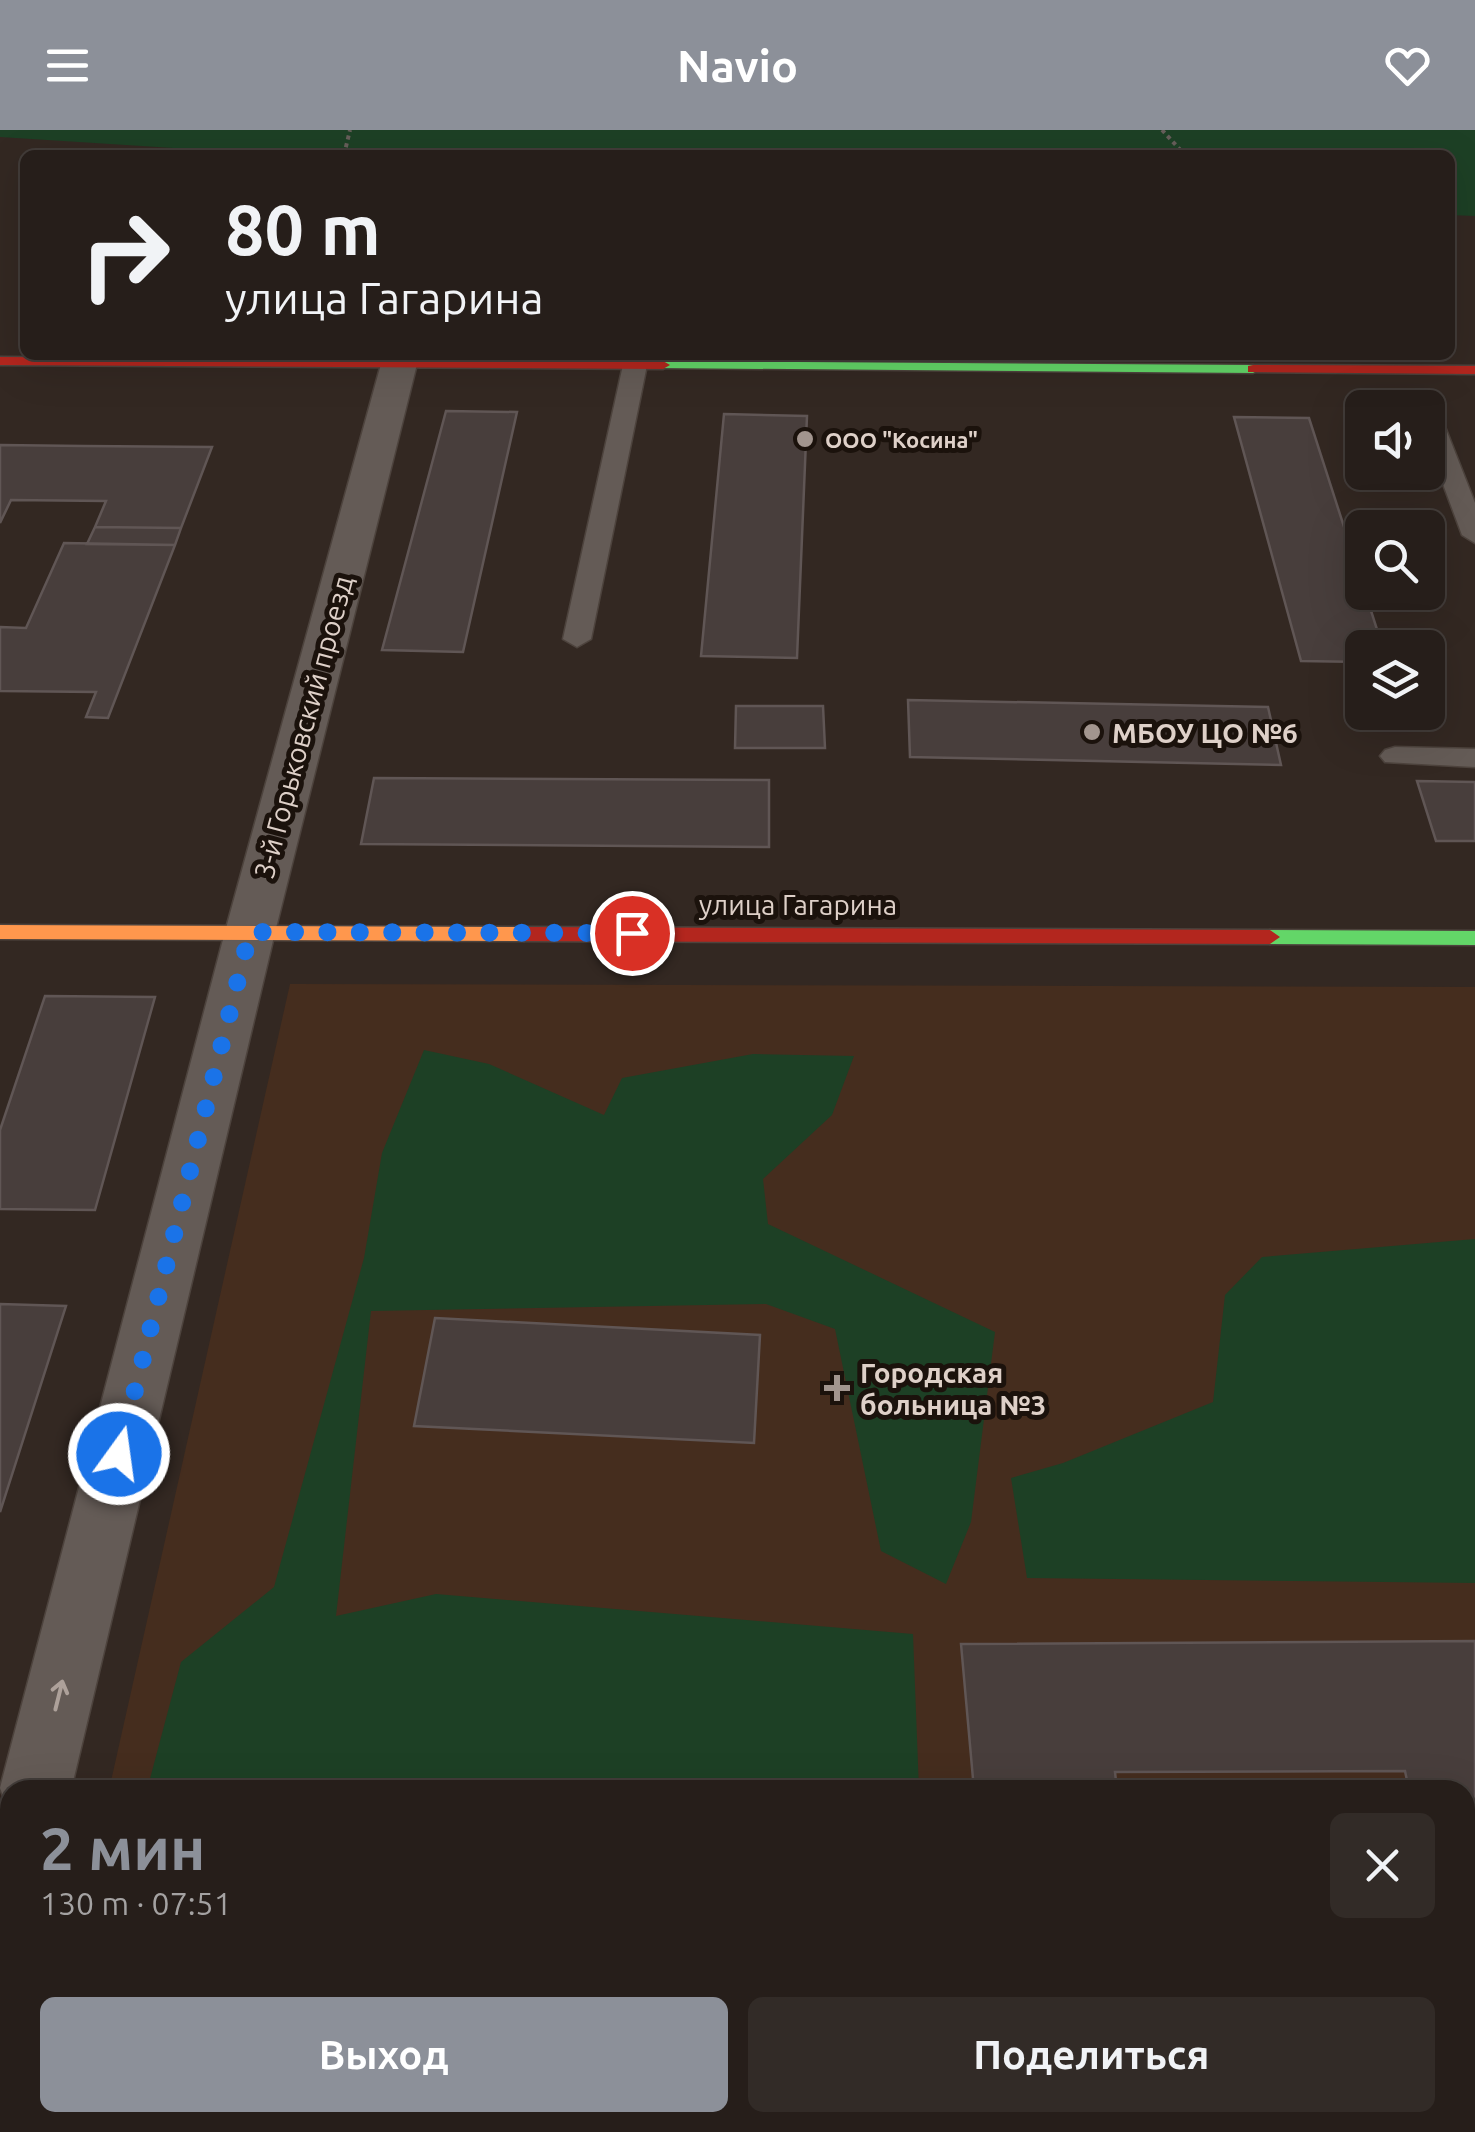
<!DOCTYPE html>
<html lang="ru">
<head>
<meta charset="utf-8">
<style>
  :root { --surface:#261e1a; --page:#322b27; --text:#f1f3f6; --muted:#a4a2a2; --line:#423c39; --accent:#8c9099 }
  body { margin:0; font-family:Ubuntu,sans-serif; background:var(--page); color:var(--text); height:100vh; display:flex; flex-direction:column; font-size:38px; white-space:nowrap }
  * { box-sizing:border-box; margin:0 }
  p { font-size:32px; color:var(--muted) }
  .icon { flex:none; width:55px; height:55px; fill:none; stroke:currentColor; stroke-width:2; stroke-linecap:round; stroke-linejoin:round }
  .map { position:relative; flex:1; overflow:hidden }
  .drawer { position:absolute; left:0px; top:1650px; width:1475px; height:352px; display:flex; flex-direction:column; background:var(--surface); border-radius:30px 30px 0 0; box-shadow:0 10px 40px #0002,0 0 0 2px var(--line) }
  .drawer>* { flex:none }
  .banner { position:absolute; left:20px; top:20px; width:1435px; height:210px; border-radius:15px; box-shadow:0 10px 40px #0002,0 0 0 2px var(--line); background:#261e1a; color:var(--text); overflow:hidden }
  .tools { position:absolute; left:1345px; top:260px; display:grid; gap:20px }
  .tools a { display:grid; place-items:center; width:100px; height:100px; border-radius:15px; background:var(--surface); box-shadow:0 10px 40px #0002,0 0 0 2px var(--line); font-size:50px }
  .pin { position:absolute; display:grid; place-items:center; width:85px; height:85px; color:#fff; margin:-42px; border:5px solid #fff; border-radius:50%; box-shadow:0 2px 10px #0007 }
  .me { position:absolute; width:110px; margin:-55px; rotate:14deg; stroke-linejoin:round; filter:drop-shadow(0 0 8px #0008) }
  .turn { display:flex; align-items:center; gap:35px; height:210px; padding:0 40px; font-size:45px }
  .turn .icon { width:130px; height:130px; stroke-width:2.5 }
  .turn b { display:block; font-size:70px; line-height:85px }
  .round { display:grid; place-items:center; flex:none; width:105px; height:105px; border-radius:15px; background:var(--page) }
  .headline { display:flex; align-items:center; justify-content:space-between; height:170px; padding:0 40px }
  h1 { font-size:60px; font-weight:700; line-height:75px; color:var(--accent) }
  .action { display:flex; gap:20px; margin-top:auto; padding:20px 40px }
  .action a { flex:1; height:115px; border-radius:15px; background:var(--accent); color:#fff; font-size:40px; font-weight:700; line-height:115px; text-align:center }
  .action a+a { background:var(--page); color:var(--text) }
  header { display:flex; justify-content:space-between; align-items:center; height:130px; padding:0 40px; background:var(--accent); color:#fff; font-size:45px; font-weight:700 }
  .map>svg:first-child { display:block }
</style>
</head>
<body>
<header><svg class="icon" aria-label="menu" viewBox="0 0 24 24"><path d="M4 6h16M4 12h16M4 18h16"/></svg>Navio<svg class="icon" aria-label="heart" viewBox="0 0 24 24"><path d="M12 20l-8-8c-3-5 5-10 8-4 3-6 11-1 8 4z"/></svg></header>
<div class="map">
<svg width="1475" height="2002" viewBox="0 0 1475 2002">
  <rect width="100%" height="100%" fill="#332822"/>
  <path fill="#452d1e" d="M 290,854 L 1475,857 L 1475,2002 L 33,2002 L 35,1992 L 1465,1992 L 1465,1660 L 109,1660 Z"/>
  <path fill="#1d4025" d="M 0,0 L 1475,0 L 1475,86 L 1450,85 L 1450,25 L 282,25 L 0,7 Z
    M 424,920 L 489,934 L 604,985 L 622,948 L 753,924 L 854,926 L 832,985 L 763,1049 L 768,1094 L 995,1202 L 971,1392 L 946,1454 L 881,1421 L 835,1199 L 766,1174 L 371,1181 L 336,1486 L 436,1464 L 913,1504 L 919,1660 L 147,1660 L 181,1532 L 274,1457 L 364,1128 L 382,1023 Z
    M 1475,1109 L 1475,1453 L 1027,1448 L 1011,1348 L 1063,1333 L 1213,1272 L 1225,1165 L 1262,1127 Z
    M 85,1992 L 933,1992 L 933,2002 L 84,2002 Z"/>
  <path fill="#483e3c" stroke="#605655" stroke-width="2.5" d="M 446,281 L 517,282 L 463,522 L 382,520 Z
    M 724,284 L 807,286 L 797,528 L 701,526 Z
    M 1234,287 L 1309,288 L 1383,518 L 1362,518 L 1362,532 L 1301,531 Z
    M 0,315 L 84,316 L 212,317 L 181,398 L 95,397 L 106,371 L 11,370 L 0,393 Z
    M 95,397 L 181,398 L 175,415 L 87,414 Z
    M 64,413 L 175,415 L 108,588 L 86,587 L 96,562 L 0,561 L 0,497 L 26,498 Z
    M 908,570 L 1268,577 L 1281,635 L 910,627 Z
    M 736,576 L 823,576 L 825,618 L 735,618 Z
    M 374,648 L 769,650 L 769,717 L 361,714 Z
    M 1417,651 L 1475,652 L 1475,711 L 1436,711 Z
    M 45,866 L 155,867 L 95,1080 L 0,1079 L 0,1000 Z
    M 0,1174 L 66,1176 L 0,1382 Z
    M 435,1188 L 760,1205 L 754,1313 L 414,1296 Z
    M 1475,1511 L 1475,1769 L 1465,1769 L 1465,1660 L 1409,1660 L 1405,1641 L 1115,1642 L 1117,1660 L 974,1660 L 961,1514 Z"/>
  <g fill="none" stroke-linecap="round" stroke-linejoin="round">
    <defs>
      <path id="lane" d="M 635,228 L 647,235 L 591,509 L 577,517 L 563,509 L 623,235 Z
        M 1428,277 L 1440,284 L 1475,373 L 1475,413 L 1462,405 L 1428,314 Z
        M 1395,617 L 1475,619 L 1475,637 L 1385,632 L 1380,626 L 1385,620 Z"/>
      <path id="street" d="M 391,225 L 412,226 L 417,234 L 275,802 L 71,1660 L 10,1660 L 10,1685 L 0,1658 L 225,802 L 381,234 Z
        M 10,1722 L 10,1832 L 0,1836 L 0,1726 Z"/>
      <path id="fast" d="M 663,231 L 1253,235 L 1260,239 L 1253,243 L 658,238 L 658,232 Z
        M 1270,800 L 1475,801 L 1475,815 L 1270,814 L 1260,807 Z"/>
      <path id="slow" d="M 0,795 L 524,797 L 534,804 L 524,811 L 0,809 Z"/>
      <path id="jam" d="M 0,227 L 663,231 L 670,235 L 663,239 L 0,235 Z
        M 1253,235 L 1475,236 L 1475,244 L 1248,242 L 1248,236 Z
        M 524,797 L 1270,800 L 1280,807 L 1270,814 L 524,811 L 514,804 Z"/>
    </defs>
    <use href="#lane" stroke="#4d433d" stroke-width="3"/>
    <use href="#street" stroke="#4d433d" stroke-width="3"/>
    <use href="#fast" stroke="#4d433d" stroke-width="3"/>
    <use href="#slow" stroke="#4d433d" stroke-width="3"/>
    <use href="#jam" stroke="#4d433d" stroke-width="3"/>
    <path stroke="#675e5a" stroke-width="4" stroke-dasharray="4 4" stroke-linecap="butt" d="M 1162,0 L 1185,25
      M 344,25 L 350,0"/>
    <use href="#lane" fill="#645b56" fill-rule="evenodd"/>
    <use href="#street" fill="#645b56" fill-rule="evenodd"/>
    <use href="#fast" fill="#63d668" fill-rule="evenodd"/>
    <use href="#slow" fill="#ff974d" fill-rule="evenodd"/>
    <use href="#jam" fill="#b3261e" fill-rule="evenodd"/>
  </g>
  <defs><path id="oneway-shaft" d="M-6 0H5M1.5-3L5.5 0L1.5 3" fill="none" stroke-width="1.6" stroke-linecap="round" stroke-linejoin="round" transform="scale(2.5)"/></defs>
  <use stroke="#ada19a" href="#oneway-shaft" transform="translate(59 1565) rotate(-76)"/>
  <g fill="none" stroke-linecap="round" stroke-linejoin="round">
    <path stroke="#1a73e8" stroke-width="18" stroke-dasharray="0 32.4" d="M 119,1324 L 250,802 L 632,803"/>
  </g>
  <g fill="#a2958e" stroke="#1b120c" stroke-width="4">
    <circle cx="805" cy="309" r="10"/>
    <circle cx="1092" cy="602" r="10"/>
    <path d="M832 1243h10v10h10v10h-10v10h-10v-10h-10v-10h10z"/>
  </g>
  <g text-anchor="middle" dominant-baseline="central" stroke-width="10" stroke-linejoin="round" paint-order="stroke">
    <g font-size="22" font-weight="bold" fill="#ded0c8" stroke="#1b120c" text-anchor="start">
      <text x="825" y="309">ООО "Косина"</text>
    </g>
    <g font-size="28" fill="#ded0c8" stroke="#1b120c">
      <text transform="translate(303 597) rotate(-75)">3-й Горьковский проезд</text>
      <text x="798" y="774">улица Гагарина</text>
    </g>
    <g font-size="28" font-weight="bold" fill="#ded0c8" stroke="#1b120c" text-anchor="start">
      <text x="1112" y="602">МБОУ ЦО №6</text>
      <text x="860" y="1242">Городская<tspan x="860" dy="32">больница №3</tspan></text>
    </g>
  </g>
</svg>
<div class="tools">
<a><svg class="icon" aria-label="sound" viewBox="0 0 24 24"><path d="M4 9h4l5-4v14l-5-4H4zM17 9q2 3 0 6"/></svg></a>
<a><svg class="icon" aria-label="search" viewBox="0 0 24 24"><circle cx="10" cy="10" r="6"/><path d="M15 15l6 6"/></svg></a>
<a><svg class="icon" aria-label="layers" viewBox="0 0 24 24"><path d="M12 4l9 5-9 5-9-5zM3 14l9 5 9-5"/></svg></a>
</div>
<div class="pin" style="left:632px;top:803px;background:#d93025"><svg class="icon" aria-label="arrive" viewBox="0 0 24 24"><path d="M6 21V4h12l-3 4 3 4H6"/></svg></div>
<svg class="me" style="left:119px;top:1324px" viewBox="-20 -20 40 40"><circle r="17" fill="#1a73e8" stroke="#fff" stroke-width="3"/><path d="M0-11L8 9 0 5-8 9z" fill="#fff"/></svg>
<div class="banner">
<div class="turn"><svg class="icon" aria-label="right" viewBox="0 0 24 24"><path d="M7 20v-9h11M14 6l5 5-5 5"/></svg><div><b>80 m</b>улица Гагарина</div></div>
</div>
<section class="drawer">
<div class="headline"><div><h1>2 мин</h1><p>130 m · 07:51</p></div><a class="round"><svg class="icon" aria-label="close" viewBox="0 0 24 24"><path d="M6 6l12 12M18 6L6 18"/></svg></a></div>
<div class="action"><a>Выход</a><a>Поделиться</a></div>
</section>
</div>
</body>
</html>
